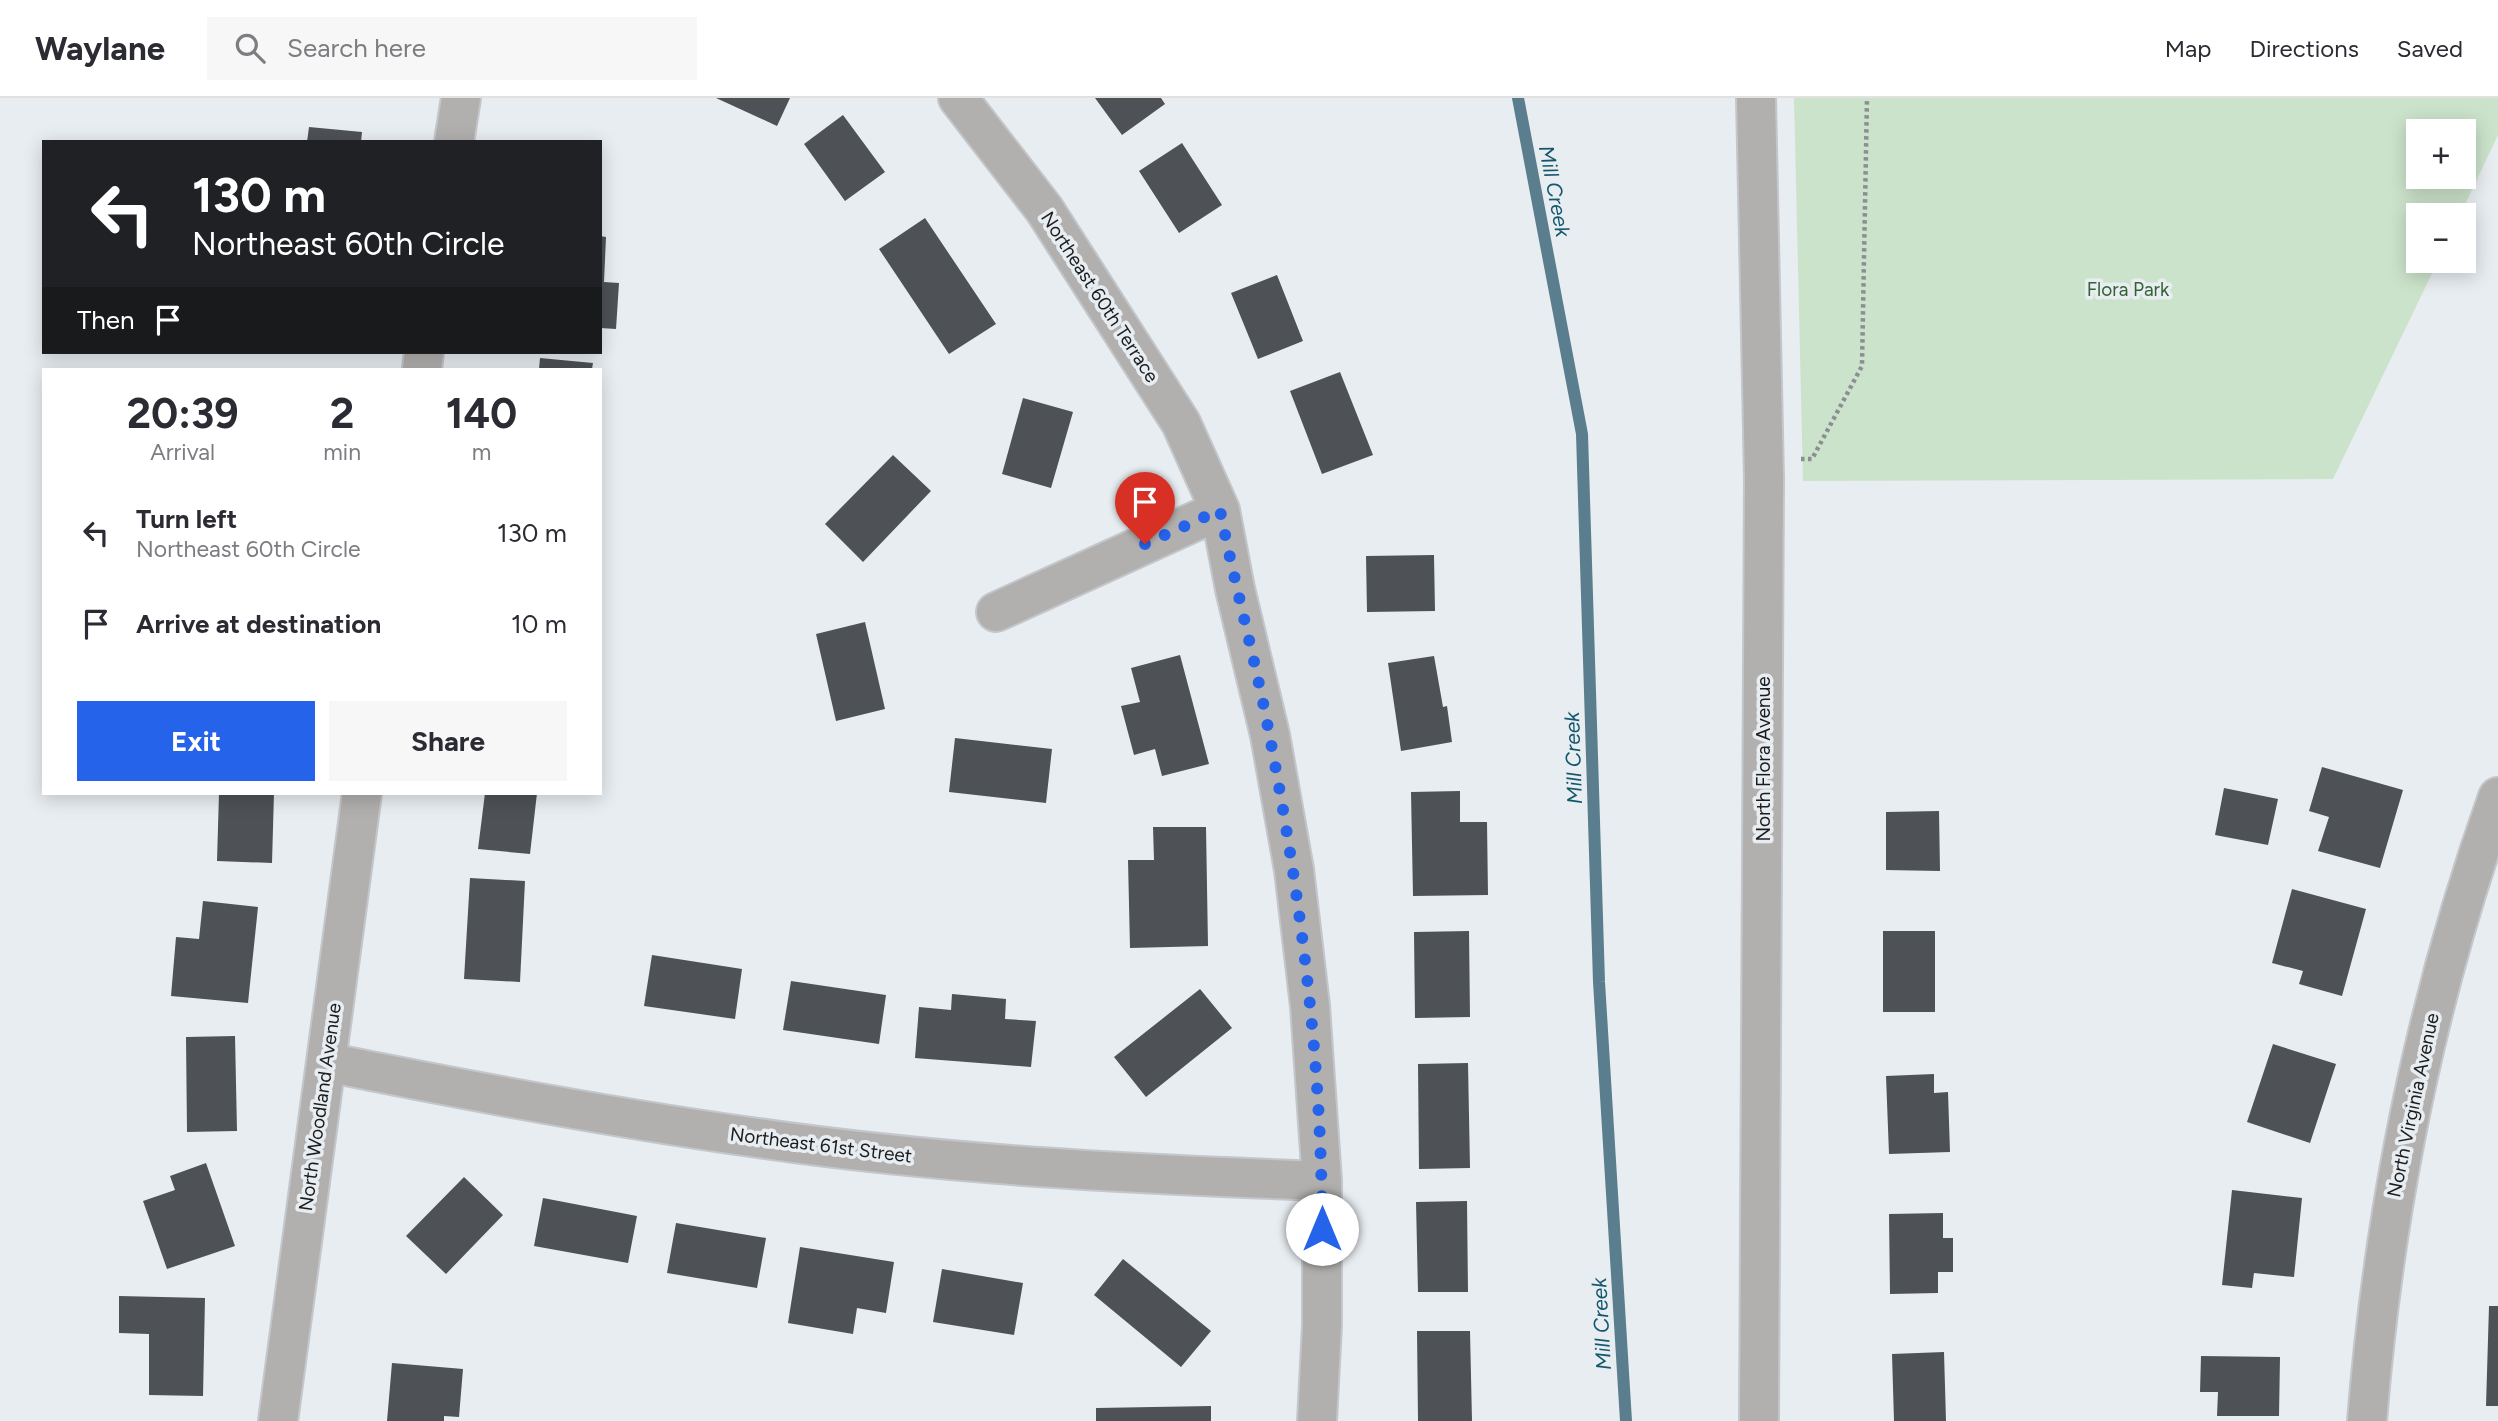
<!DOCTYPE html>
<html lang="en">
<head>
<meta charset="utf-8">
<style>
  :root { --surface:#fff; --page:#f7f7f7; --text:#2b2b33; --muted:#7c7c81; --line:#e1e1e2; --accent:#2563eb }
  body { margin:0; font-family:Figtree,sans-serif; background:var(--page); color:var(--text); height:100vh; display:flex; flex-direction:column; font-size:26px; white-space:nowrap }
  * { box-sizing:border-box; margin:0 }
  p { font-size:23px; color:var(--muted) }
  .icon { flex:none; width:38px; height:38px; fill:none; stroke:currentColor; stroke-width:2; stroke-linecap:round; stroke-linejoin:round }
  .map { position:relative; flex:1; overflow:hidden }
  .side { position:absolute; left:42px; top:270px; width:560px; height:427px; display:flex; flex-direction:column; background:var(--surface); border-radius:0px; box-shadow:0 4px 18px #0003 }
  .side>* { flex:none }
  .top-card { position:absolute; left:42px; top:42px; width:560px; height:214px; border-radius:0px; box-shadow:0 4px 18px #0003; background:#202124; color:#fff; overflow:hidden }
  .buttons { position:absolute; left:2406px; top:21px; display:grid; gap:14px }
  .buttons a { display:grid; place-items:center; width:70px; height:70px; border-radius:0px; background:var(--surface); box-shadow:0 4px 18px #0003; font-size:35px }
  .pin { position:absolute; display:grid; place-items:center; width:60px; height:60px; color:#fff; margin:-72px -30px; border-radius:50% 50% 50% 0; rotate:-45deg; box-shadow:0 0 7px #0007 }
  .pin .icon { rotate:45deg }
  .me { position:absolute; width:77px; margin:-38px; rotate:0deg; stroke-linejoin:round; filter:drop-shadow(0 0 5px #0008) }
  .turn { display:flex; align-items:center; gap:24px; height:147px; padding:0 35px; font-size:32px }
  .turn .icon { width:91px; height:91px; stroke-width:2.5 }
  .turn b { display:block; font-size:49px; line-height:60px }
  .then { display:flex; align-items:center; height:66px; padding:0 35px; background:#0003; gap:14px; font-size:26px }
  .eta { display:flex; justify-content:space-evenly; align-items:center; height:119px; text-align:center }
  .eta b { font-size:42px; font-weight:700; line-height:49px }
  .button { display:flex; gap:14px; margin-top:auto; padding:14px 35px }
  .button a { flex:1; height:80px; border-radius:0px; background:var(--accent); color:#fff; font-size:28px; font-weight:700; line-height:80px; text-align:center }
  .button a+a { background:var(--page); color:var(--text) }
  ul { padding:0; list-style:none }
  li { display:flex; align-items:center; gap:21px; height:91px; padding:0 35px }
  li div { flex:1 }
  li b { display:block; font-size:26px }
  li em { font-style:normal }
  header { display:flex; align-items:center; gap:42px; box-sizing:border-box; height:98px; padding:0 35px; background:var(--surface); border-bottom:2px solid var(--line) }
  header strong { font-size:33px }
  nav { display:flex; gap:38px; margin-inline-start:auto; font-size:24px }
  .search { width:490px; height:63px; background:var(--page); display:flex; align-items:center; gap:18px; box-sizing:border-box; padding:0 24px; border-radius:0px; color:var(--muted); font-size:26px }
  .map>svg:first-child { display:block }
</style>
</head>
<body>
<header>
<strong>Waylane</strong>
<div class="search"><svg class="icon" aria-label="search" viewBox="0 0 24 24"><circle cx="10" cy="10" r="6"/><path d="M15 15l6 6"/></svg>Search here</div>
<nav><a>Map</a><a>Directions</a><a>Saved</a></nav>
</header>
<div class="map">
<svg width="2498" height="1323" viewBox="0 0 2498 1323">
  <rect width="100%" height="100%" fill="#e8edf1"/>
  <path fill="#cce3cb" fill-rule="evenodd" d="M 1794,0 L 2498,0 L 2498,37 L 2460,117 L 2418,117 L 2418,163 L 2438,163 L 2333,381 L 1803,383 ZM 2418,33 L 2464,33 L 2464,79 L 2418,79 Z"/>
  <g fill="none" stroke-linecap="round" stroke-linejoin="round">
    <path stroke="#5a7e8d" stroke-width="12" d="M 1518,0 L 1582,336 L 1599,884 L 1626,1323"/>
  </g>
  <path fill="#4e5256" d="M 716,0 L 790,0 L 777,28 Z
    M 1095,0 L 1161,0 L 1165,6 L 1122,37 Z
    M 843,17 L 885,74 L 845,103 L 804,46 Z
    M 309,29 L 362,34 L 361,44 L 307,44 Z
    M 1182,45 L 1222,107 L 1179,135 L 1139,73 Z
    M 925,120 L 996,226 L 949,256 L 879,151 Z
    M 600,138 L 606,139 L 604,184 L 619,185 L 616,231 L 600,230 Z
    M 1277,177 L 1303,243 L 1258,261 L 1231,195 Z
    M 540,260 L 593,265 L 592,271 L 539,271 Z
    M 1340,274 L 1373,357 L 1322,376 L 1290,293 Z
    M 1023,300 L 1073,314 L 1051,390 L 1002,376 Z
    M 893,357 L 931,393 L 863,464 L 825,426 Z
    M 1434,457 L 1435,513 L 1367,514 L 1366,458 Z
    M 865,524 L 885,611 L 836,623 L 816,536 Z
    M 1180,557 L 1209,666 L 1162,678 L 1155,651 L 1134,657 L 1121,608 L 1140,604 L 1131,570 Z
    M 1434,558 L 1443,609 L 1447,608 L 1452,644 L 1401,653 L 1388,565 Z
    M 955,640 L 1052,651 L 1046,705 L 949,694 Z
    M 2322,669 L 2403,692 L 2380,770 L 2318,753 L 2329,719 L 2309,713 Z
    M 2224,690 L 2278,701 L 2268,747 L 2215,737 Z
    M 1460,693 L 1460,724 L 1487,724 L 1488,797 L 1413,798 L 1411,694 Z
    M 219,695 L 274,695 L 272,765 L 217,763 Z
    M 485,695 L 537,695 L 530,756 L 478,751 Z
    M 1939,713 L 1940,773 L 1886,772 L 1886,714 Z
    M 1153,729 L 1206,729 L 1208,848 L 1130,850 L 1128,762 L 1154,762 Z
    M 470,780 L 525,783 L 520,884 L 464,881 Z
    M 2292,791 L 2366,811 L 2342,898 L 2299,886 L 2303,873 L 2272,865 Z
    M 203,803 L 258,809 L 248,905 L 171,898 L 176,839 L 199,841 Z
    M 1469,833 L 1470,919 L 1415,920 L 1414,834 Z
    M 1883,833 L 1935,833 L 1935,914 L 1883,914 Z
    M 652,857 L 742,871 L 735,921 L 644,908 Z
    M 791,883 L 886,897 L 879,946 L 783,932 Z
    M 1200,891 L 1232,930 L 1146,999 L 1114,959 Z
    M 952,896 L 1006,901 L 1005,921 L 1036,923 L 1031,969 L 915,960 L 919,909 L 951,912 Z
    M 235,938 L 237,1033 L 187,1034 L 186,939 Z
    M 2273,946 L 2336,966 L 2310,1045 L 2247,1024 Z
    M 1468,965 L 1470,1070 L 1419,1071 L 1418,966 Z
    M 1934,976 L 1934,995 L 1948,994 L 1950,1054 L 1889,1056 L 1886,978 Z
    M 206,1065 L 235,1148 L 167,1171 L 143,1103 L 175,1092 L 170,1078 Z
    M 464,1079 L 503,1117 L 446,1176 L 406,1138 Z
    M 2232,1092 L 2302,1100 L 2294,1179 L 2254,1175 L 2252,1190 L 2222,1187 Z
    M 543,1100 L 637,1118 L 628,1165 L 534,1148 Z
    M 1467,1103 L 1468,1194 L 1418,1194 L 1416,1104 Z
    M 1943,1115 L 1943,1140 L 1953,1140 L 1953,1174 L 1938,1174 L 1938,1195 L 1890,1196 L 1889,1116 Z
    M 676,1125 L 766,1140 L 757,1190 L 667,1175 Z
    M 800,1149 L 894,1164 L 886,1215 L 857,1210 L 853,1236 L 788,1225 Z
    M 1123,1161 L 1211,1233 L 1181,1269 L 1094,1197 Z
    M 942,1171 L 1023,1185 L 1014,1237 L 933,1224 Z
    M 119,1198 L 205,1200 L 203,1298 L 149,1297 L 149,1236 L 119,1235 Z
    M 2489,1208 L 2498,1208 L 2498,1308 L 2486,1308 Z
    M 1417,1233 L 1470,1233 L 1472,1323 L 1418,1323 Z
    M 1944,1254 L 1946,1323 L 1894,1323 L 1892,1256 Z
    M 2201,1258 L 2280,1259 L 2279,1318 L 2217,1318 L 2218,1294 L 2200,1294 Z
    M 392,1265 L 463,1271 L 459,1319 L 444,1318 L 444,1323 L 387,1323 Z
    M 1211,1308 L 1211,1323 L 1096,1323 L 1096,1310 Z"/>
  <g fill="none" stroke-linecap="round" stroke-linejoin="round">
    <defs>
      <path id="minor" d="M 958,0 L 1044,111 L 1181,325 L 1220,412 L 1235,491 L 1270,637 L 1294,772 L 1310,908 L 1322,1083 L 1322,1227 L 1317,1323
        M 1756,0 L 1764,381 L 1759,1323
        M 454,44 L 461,0
        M 422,271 L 424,254
        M 996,514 L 1220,412
        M 326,964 C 469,993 613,1020 758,1040 C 945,1067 1133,1076 1322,1083
        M 278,1323 L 362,695
        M 2367,1323 C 2384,1110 2426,901 2498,699"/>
    </defs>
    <use href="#minor" stroke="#c3c7cb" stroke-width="42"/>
    <path stroke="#8b8e92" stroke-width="4.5" stroke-dasharray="3.5 3.5" stroke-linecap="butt" d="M 1801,361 L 1812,361 L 1862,268 L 1867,0"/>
    <use href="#minor" stroke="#b2b0ae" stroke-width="38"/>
  </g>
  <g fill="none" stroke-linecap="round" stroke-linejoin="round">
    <path stroke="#2563eb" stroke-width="12" stroke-dasharray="0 21.6" d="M 1145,446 L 1220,412 C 1235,488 1256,564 1270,640 C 1301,802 1322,967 1322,1131"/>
  </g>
  <g text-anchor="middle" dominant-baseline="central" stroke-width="7" stroke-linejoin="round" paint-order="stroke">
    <g font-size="19" fill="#336233" stroke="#e8edf1">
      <text x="2128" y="191">Flora Park</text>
    </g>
    <g font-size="19" fill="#1a1c1e" stroke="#e8edf1">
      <text transform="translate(1100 199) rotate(57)">Northeast 60th Terrace</text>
      <text transform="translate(1763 661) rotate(-90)">North Flora Avenue</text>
      <text transform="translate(2413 1007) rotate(-78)">North Virginia Avenue</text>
      <text transform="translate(320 1009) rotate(-82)">North Woodland Avenue</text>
      <text transform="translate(821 1047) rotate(7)">Northeast 61st Street</text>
    </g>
    <g font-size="21" font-style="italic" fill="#14576c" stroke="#e8edf1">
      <text transform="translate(1555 93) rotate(79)">Mill Creek</text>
      <text transform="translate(1573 660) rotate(-92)">Mill Creek</text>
      <text transform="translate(1601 1226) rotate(-93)">Mill Creek</text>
    </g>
  </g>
</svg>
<div class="buttons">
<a>+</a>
<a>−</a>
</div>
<div class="pin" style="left:1145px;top:446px;background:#d93025"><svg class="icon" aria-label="arrive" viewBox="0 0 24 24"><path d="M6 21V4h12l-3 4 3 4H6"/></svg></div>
<svg class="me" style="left:1322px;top:1131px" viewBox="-20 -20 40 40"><circle r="19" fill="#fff"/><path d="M0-13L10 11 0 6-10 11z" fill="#2563eb"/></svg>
<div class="top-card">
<div class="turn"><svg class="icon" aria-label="left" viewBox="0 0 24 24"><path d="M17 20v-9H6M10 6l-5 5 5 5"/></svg><div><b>130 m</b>Northeast 60th Circle</div></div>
<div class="then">Then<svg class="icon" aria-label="arrive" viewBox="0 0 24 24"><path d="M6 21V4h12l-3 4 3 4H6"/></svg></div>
</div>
<section class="side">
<div class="eta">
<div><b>20:39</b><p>Arrival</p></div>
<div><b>2</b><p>min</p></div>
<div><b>140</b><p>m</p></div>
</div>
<ul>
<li><svg class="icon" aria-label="left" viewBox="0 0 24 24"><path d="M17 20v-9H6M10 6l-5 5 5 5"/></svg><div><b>Turn left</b><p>Northeast 60th Circle</p></div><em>130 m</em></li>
<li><svg class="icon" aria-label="arrive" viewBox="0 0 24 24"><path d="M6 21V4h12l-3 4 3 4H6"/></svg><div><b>Arrive at destination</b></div><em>10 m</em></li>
</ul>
<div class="button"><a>Exit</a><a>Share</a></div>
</section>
</div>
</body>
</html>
